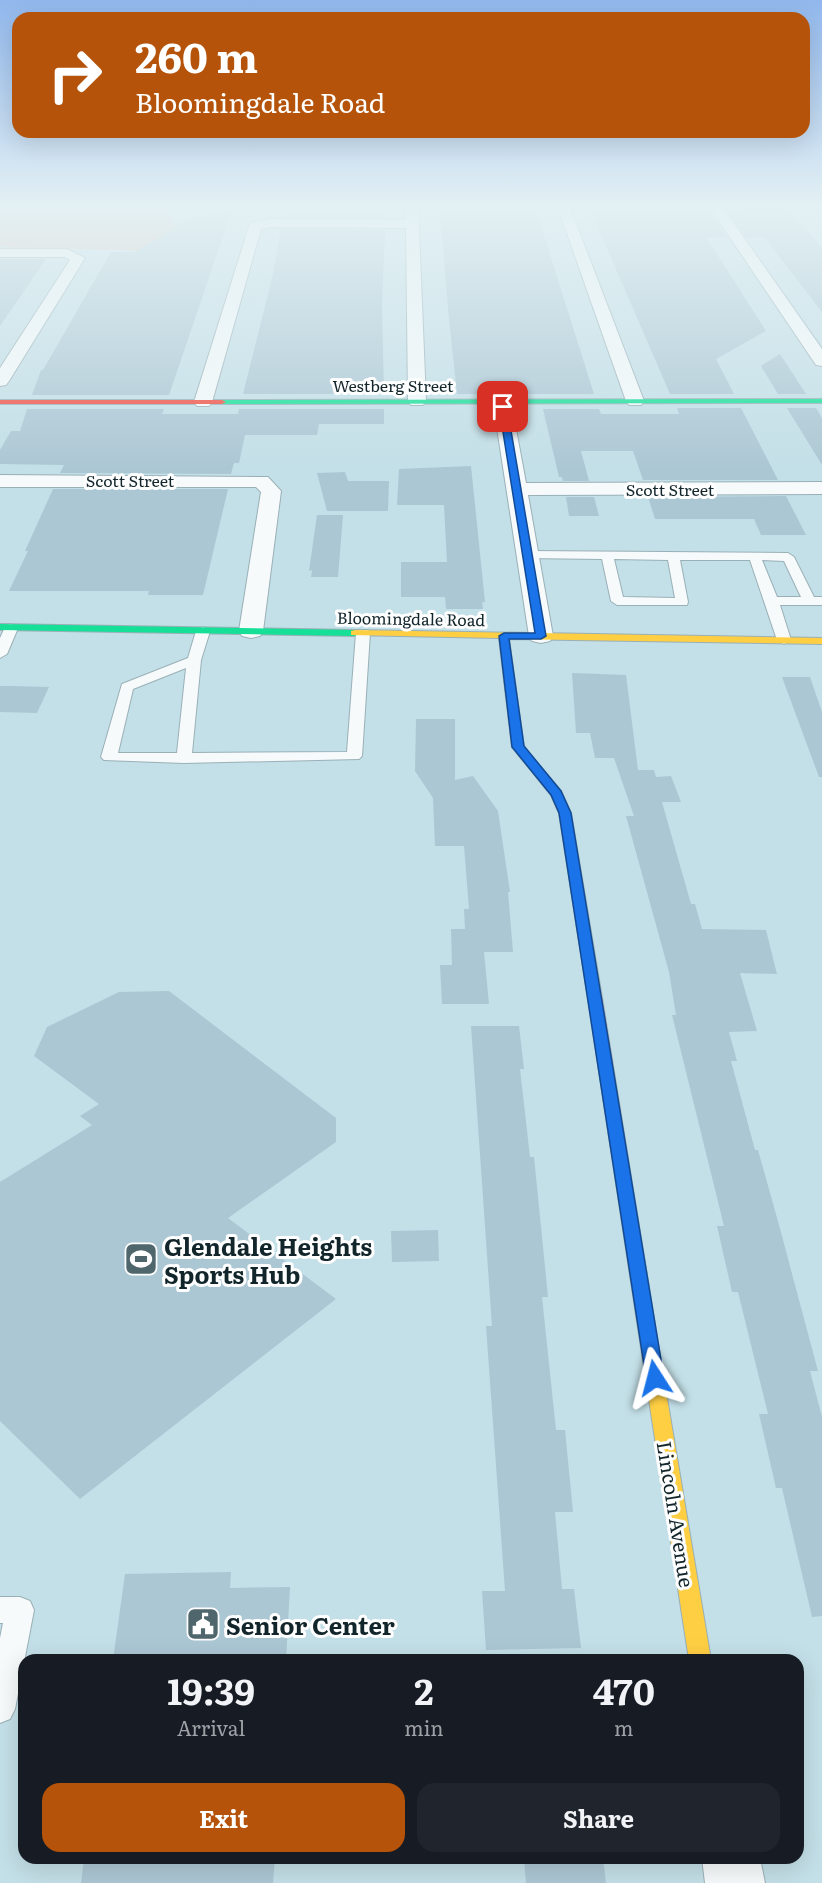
<!DOCTYPE html>
<html lang="en">
<head>
<meta charset="utf-8">
<style>
  :root { --surface:#171b24; --page:#20242c; --text:#f1f3f6; --muted:#9ea1a6; --accent:#b45309 }
  body { margin:0; font-family:Literata,serif; background:var(--page); color:var(--text); height:100vh; display:flex; flex-direction:column; font-size:22px; white-space:nowrap }
  * { box-sizing:border-box; margin:0 }
  p { font-size:20px; color:var(--muted) }
  .icon { flex:none; width:33px; height:33px; fill:none; stroke:currentColor; stroke-width:2; stroke-linecap:round; stroke-linejoin:round }
  .map { position:relative; flex:1; overflow:hidden }
  .drawer { position:absolute; left:18px; top:1654px; width:786px; height:210px; display:flex; flex-direction:column; background:var(--surface); border-radius:18px; box-shadow:0 6px 24px #0002 }
  .drawer>* { flex:none }
  .banner { position:absolute; left:12px; top:12px; width:798px; height:126px; border-radius:18px; box-shadow:0 6px 24px #0002; background:#b45309; color:#fff; overflow:hidden }
  .pin { position:absolute; display:grid; place-items:center; width:51px; height:51px; color:#fff; margin:-26px; border-radius:12px; box-shadow:0 3px 9px #0006 }
  .me { position:absolute; width:66px; margin:-33px; rotate:351deg; stroke-linejoin:round; filter:drop-shadow(0 0 4px #0008) }
  .turn { display:flex; align-items:center; gap:21px; height:126px; padding:0 24px; font-size:27px }
  .turn .icon { width:78px; height:78px; stroke-width:2.5 }
  .turn b { display:block; font-size:42px; line-height:51px }
  .eta { display:flex; justify-content:space-evenly; align-items:center; height:102px; text-align:center }
  .eta b { font-size:36px; font-weight:700; line-height:42px }
  .action { display:flex; gap:12px; margin-top:auto; padding:12px 24px }
  .action a { flex:1; height:69px; border-radius:18px; background:var(--accent); color:#fff; font-size:24px; font-weight:700; line-height:69px; text-align:center }
  .action a+a { background:var(--page); color:var(--text) }
  .map>svg:first-child { display:block }
</style>
</head>
<body>
<div class="map">
<svg width="822" height="1883" viewBox="0 0 822 1883">
  <rect width="100%" height="100%" fill="#c3dfe7"/>
  <path fill="#e0c1b7" d="M 0,205 L 166,205 L 176,226 L 164,251 L 0,247 Z"/>
  <path fill="#acc7d4" d="M 741,205 L 785,205 L 822,248 L 822,312 L 764,237 L 746,237 L 728,211 L 745,211 Z
    M 442,208 L 536,210 L 594,394 L 457,394 L 449,319 L 440,214 Z
    M 590,209 L 709,211 L 727,237 L 706,237 L 766,331 L 716,359 L 734,394 L 670,394 Z
    M 232,210 L 169,395 L 32,395 L 41,370 L 43,370 L 111,252 L 135,252 L 195,216 Z
    M 285,213 L 385,214 L 385,218 L 284,217 Z
    M 281,229 L 385,230 L 382,304 L 384,394 L 243,394 L 273,274 Z
    M 0,259 L 46,259 L 0,326 Z
    M 780,354 L 806,394 L 778,394 L 761,366 Z
    M 677,408 L 741,408 L 778,480 L 643,480 L 633,451 L 581,451 L 589,481 L 563,481 L 562,477 L 559,477 L 543,409 L 599,409 L 601,414 L 679,414 Z
    M 787,408 L 816,408 L 822,418 L 822,465 Z
    M 27,409 L 164,409 L 162,414 L 238,414 L 239,409 L 384,409 L 384,424 L 319,424 L 317,435 L 245,435 L 239,463 L 234,463 L 231,474 L 60,473 L 64,465 L 0,464 L 0,450 L 11,431 L 20,431 Z
    M 471,466 L 485,602 L 482,602 L 483,609 L 446,609 L 445,597 L 401,597 L 401,562 L 447,562 L 444,505 L 397,505 L 399,469 Z
    M 345,472 L 348,481 L 389,481 L 388,511 L 327,511 L 317,473 Z
    M 53,489 L 228,489 L 203,595 L 148,595 L 149,591 L 9,591 L 28,551 L 25,551 Z
    M 786,496 L 806,535 L 761,535 L 754,519 L 655,519 L 648,497 Z
    M 566,497 L 594,497 L 599,516 L 569,516 Z
    M 317,515 L 343,515 L 338,577 L 311,577 L 312,570 L 309,571 Z
    M 572,673 L 626,675 L 638,770 L 654,770 L 656,777 L 671,776 L 681,802 L 662,802 L 691,904 L 695,904 L 702,929 L 766,930 L 777,974 L 740,973 L 757,1031 L 729,1032 L 737,1061 L 731,1061 L 755,1150 L 758,1150 L 779,1225 L 818,1371 L 810,1371 L 822,1417 L 822,1616 L 812,1617 L 782,1488 L 776,1488 L 759,1414 L 768,1414 L 738,1292 L 732,1292 L 717,1226 L 724,1226 L 672,1015 L 676,1015 L 669,972 L 626,816 L 634,816 L 614,758 L 595,758 L 590,733 L 576,733 Z
    M 782,677 L 810,677 L 822,712 L 822,777 L 819,777 Z
    M 0,686 L 10,686 L 49,687 L 37,713 L 0,712 Z
    M 416,719 L 455,719 L 455,780 L 473,776 L 498,811 L 510,892 L 508,892 L 513,952 L 484,952 L 489,1004 L 442,1004 L 440,965 L 452,965 L 451,929 L 465,929 L 464,909 L 469,909 L 464,846 L 435,846 L 433,798 L 415,771 Z
    M 169,991 L 336,1118 L 336,1142 L 228,1218 L 336,1299 L 80,1499 L 0,1421 L 0,1182 L 92,1125 L 80,1116 L 99,1104 L 34,1056 L 47,1027 L 119,992 Z
    M 471,1026 L 519,1026 L 524,1069 L 520,1069 L 530,1157 L 534,1157 L 548,1297 L 542,1297 L 556,1430 L 565,1430 L 573,1512 L 555,1512 L 562,1589 L 574,1589 L 581,1648 L 486,1650 L 482,1591 L 505,1591 L 486,1326 L 492,1326 Z
    M 438,1230 L 439,1261 L 392,1262 L 391,1231 Z
    M 231,1572 L 230,1588 L 290,1587 L 286,1660 L 113,1660 L 125,1574 Z
    M 84,1858 L 275,1858 L 273,1883 L 81,1883 Z
    M 524,1858 L 603,1858 L 606,1883 L 526,1883 Z"/>
  <g fill="none" stroke-linecap="round" stroke-linejoin="round">
    <defs>
      <path id="lane" d="M 528,551 L 788,553 L 794,557 L 814,597 L 822,597 L 822,605 L 780,605 L 791,640 L 784,644 L 777,640 L 750,560 L 680,560 L 688,602 L 687,605 L 617,605 L 611,601 L 602,559 L 524,558 L 522,555 ZM 614,559 L 668,560 L 675,598 L 623,597 ZM 762,560 L 784,561 L 801,597 L 777,597 Z
        M 11,624 L 18,628 L 7,654 L 0,658 L 0,638 L 6,625 Z
        M 203,627 L 210,631 L 201,660 L 192,753 L 347,752 L 356,633 L 358,630 L 368,630 L 370,633 L 362,756 L 359,759 L 184,763 L 104,760 L 101,757 L 122,684 L 188,658 L 196,631 ZM 186,668 L 177,753 L 118,753 L 133,689 Z
        M 0,1597 L 20,1597 L 30,1601 L 34,1610 L 15,1709 L 10,1719 L 0,1723 L 0,1638 L 3,1623 L 0,1623 Z"/>
      <path id="street" d="M 406,205 L 418,205 L 426,401 L 423,405 L 411,405 L 408,401 L 406,228 L 270,227 L 261,229 L 212,402 L 209,406 L 197,406 L 194,402 L 250,223 L 270,219 L 406,220 Z
        M 557,205 L 569,205 L 644,401 L 641,405 L 629,405 L 626,401 Z
        M 708,205 L 721,205 L 822,349 L 822,366 L 816,365 Z
        M 0,249 L 67,249 L 85,258 L 9,381 L 6,385 L 0,386 L 0,368 L 70,260 L 65,257 L 0,257 Z
        M 502,397 L 508,398 L 511,402 L 526,483 L 822,482 L 822,494 L 528,495 L 553,636 L 550,641 L 541,643 L 532,641 L 529,636 L 493,402 L 496,398 Z
        M 0,475 L 268,477 L 281,491 L 263,631 L 260,636 L 251,638 L 242,636 L 239,631 L 261,492 L 256,487 L 0,487 Z
        M 702,1858 L 760,1858 L 765,1883 L 705,1883 Z"/>
      <path id="fast" d="M 822,399 L 822,403 L 222,404 L 218,402 L 222,400 Z
        M 0,624 L 355,630 L 360,633 L 355,636 L 0,630 Z"/>
      <path id="slow" d="M 355,630 L 822,638 L 822,644 L 509,639 L 524,747 L 561,791 L 571,813 L 602,998 L 595,1002 L 588,998 L 559,813 L 551,795 L 512,747 L 499,638 L 351,635 L 351,631 Z
        M 654,1367 L 661,1369 L 663,1374 L 711,1660 L 689,1660 L 645,1374 L 647,1369 Z"/>
      <path id="jam" d="M 0,400 L 222,400 L 226,402 L 222,404 L 0,404 Z
        M 595,994 L 602,998 L 663,1374 L 661,1379 L 654,1381 L 647,1379 L 645,1374 L 588,998 Z"/>
    </defs>
    <use href="#lane" stroke="#9ab0b7" stroke-width="2"/>
    <use href="#street" stroke="#9ab0b7" stroke-width="2"/>
    <use href="#fast" stroke="#9ab0b7" stroke-width="2"/>
    <use href="#slow" stroke="#9ab0b7" stroke-width="2"/>
    <use href="#jam" stroke="#9ab0b7" stroke-width="2"/>
    <use href="#lane" fill="#f6fafb" fill-rule="evenodd"/>
    <use href="#street" fill="#f6fafb" fill-rule="evenodd"/>
    <use href="#fast" fill="#16e098" fill-rule="evenodd"/>
    <use href="#slow" fill="#ffcf43" fill-rule="evenodd"/>
    <use href="#jam" fill="#f24e42" fill-rule="evenodd"/>
  </g>
  <linearGradient id="sky" x2="0" y2="1"><stop stop-color="#91b8ed"/><stop offset="0.44" stop-color="#e4f1f4"/><stop offset="1" stop-color="#e4f1f4" stop-opacity="0"/></linearGradient>
  <rect width="822" height="469" fill="url(#sky)"/>
  <path fill="#1a73e8" stroke="#114b97" stroke-width="1.5" d="M 503,405 L 507,407 L 546,636 L 541,639 L 509,639 L 524,746 L 561,791 L 571,813 L 664,1378 L 662,1383 L 655,1386 L 648,1383 L 646,1378 L 559,813 L 551,795 L 512,747 L 499,636 L 504,633 L 535,633 L 499,407 Z"/>
  <defs>
    <symbol id="stadium-square" viewBox="-11 -11 22 22"><rect x="-9" y="-9" width="18" height="18" rx="4" fill="#4f666d" stroke="#fefefe"/><path d="M0-5a6.5 5 0 1 0 0 10a6.5 5 0 1 0 0-10ZM-3.5-1.8h7v3.6h-7Z" fill="#fff"/></symbol>
    <symbol id="civic-square" viewBox="-11 -11 22 22"><rect x="-9" y="-9" width="18" height="18" rx="4" fill="#4f666d" stroke="#fefefe"/><path d="M-.6-6.5H3V-4.5H.6V-3L4-1V1h2V6H-6V1h2V-1L-.6-3ZM-1.2 2.5V6h2.4V2.5Z" fill="#fff"/></symbol>
  </defs>
  <g fill-rule="evenodd">
    <use href="#stadium-square" x="122" y="1240" width="38" height="38"/>
    <use href="#civic-square" x="184" y="1605" width="38" height="38"/>
  </g>
  <g text-anchor="middle" dominant-baseline="central" stroke-width="6" stroke-linejoin="round" paint-order="stroke">
    <g font-size="16" fill="#11252b" stroke="#fefefe">
      <text x="393" y="385">Westberg Street</text>
      <text x="130" y="480">Scott Street</text>
      <text x="670" y="489">Scott Street</text>
      <text transform="translate(411 618) rotate(1)">Bloomingdale Road</text>
    </g>
    <g font-size="20" fill="#11252b" stroke="#fefefe">
      <text transform="translate(677 1514) rotate(81)">Lincoln Avenue</text>
    </g>
    <g font-size="24" font-weight="bold" fill="#11252b" stroke="#fefefe" text-anchor="start">
      <text x="164" y="1245">Glendale Heights<tspan x="164" dy="28">Sports Hub</tspan></text>
      <text x="226" y="1624">Senior Center</text>
    </g>
  </g>
</svg>
<div class="pin" style="left:503px;top:407px;background:#d93025"><svg class="icon" aria-label="arrive" viewBox="0 0 24 24"><path d="M6 21V4h12l-3 4 3 4H6"/></svg></div>
<svg class="me" style="left:655px;top:1378px" viewBox="-20 -20 40 40"><path d="M0-17L14 15 0 8-14 15z" fill="#1a73e8" stroke="#fff" stroke-width="4"/></svg>
<div class="banner">
<div class="turn"><svg class="icon" aria-label="right" viewBox="0 0 24 24"><path d="M7 20v-9h11M14 6l5 5-5 5"/></svg><div><b>260 m</b>Bloomingdale Road</div></div>
</div>
<section class="drawer">
<div class="eta">
<div><b>19:39</b><p>Arrival</p></div>
<div><b>2</b><p>min</p></div>
<div><b>470</b><p>m</p></div>
</div>
<div class="action"><a>Exit</a><a>Share</a></div>
</section>
</div>
</body>
</html>
